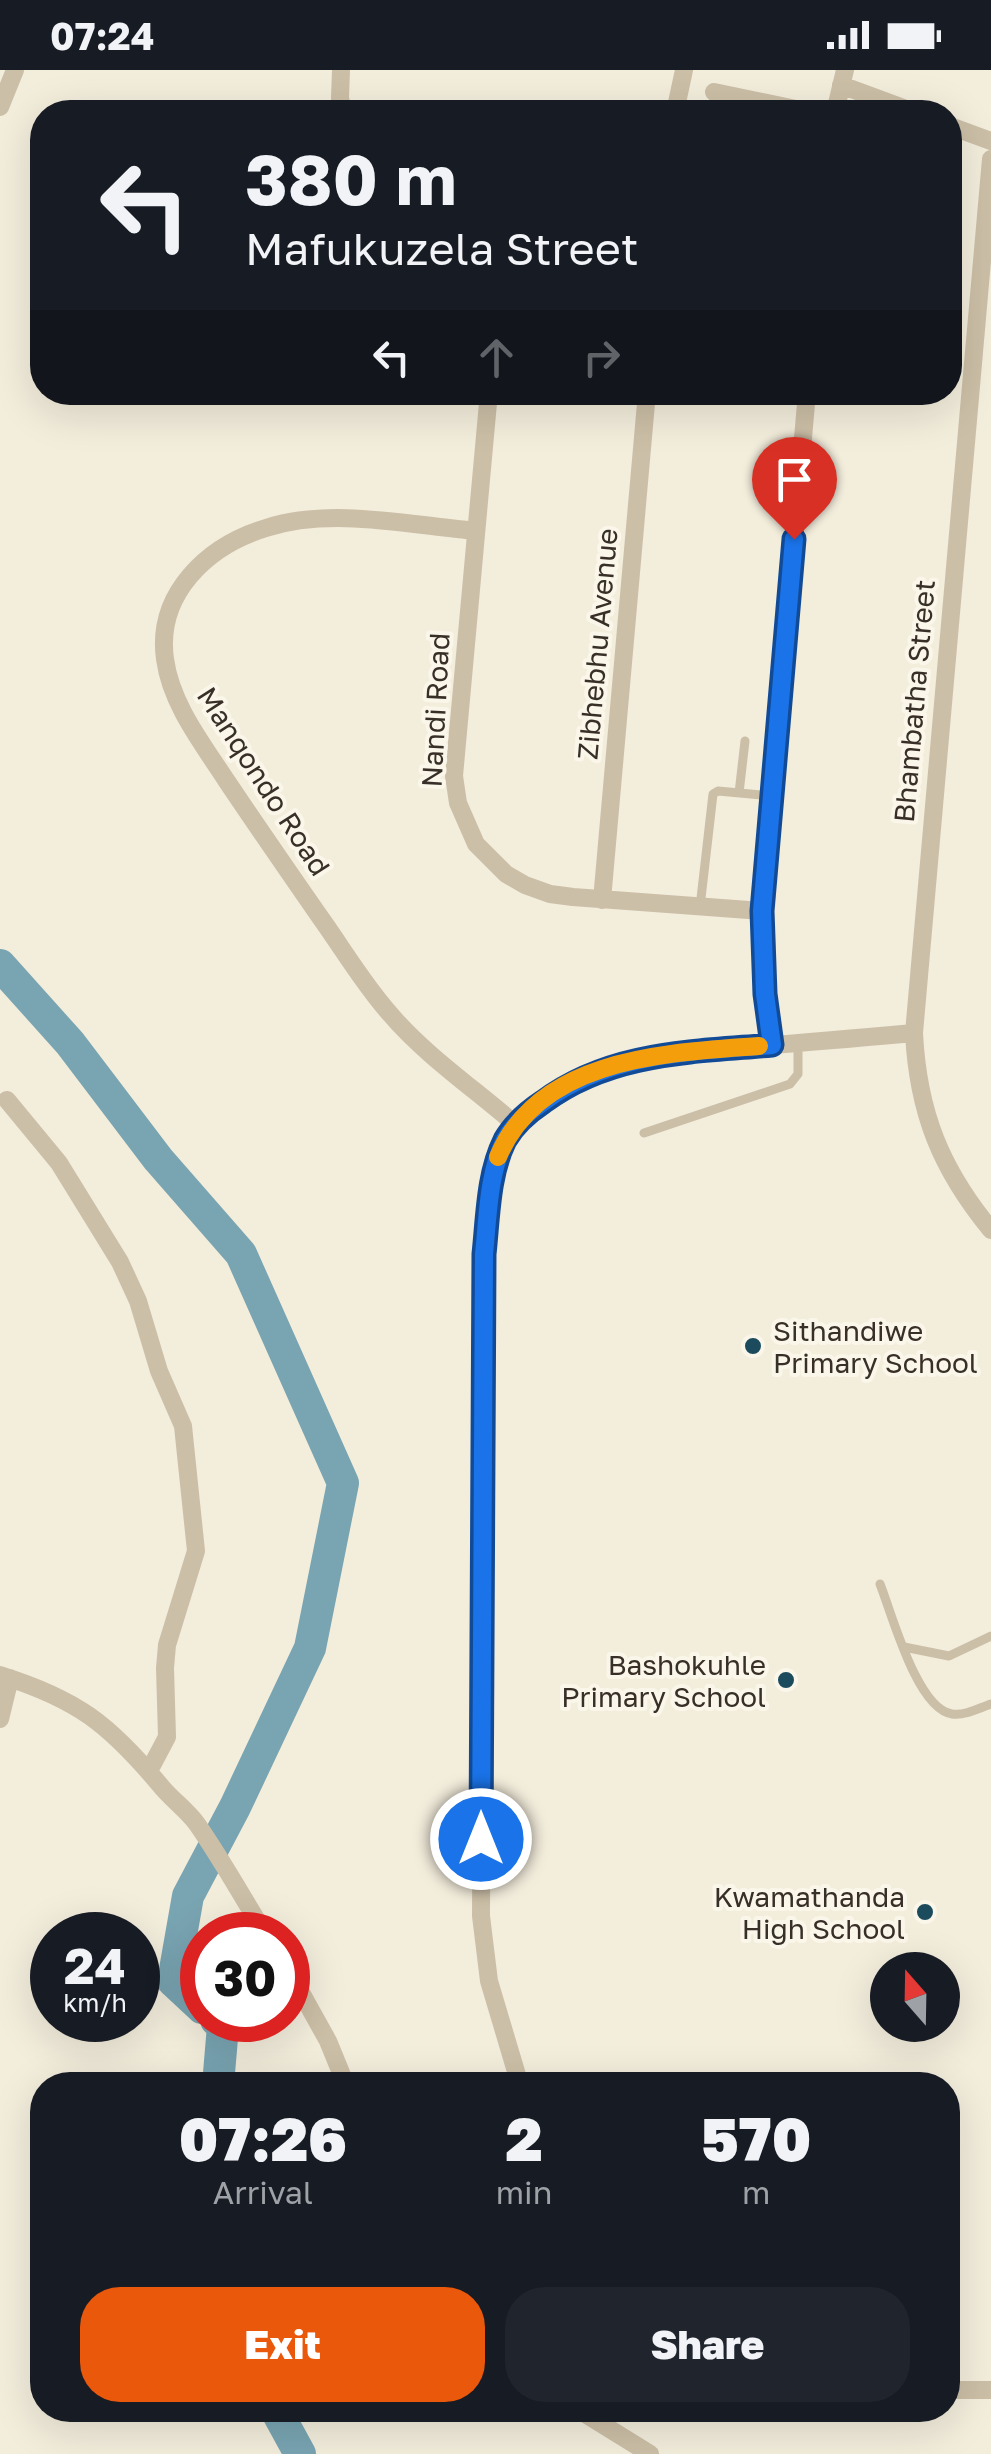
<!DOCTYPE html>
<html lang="en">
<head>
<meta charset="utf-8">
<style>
  :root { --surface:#171b24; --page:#20242c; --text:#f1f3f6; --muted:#9ea1a6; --accent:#ea580c }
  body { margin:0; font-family:"Golos Text",sans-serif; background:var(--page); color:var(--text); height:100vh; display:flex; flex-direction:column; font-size:38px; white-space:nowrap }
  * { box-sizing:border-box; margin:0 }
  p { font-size:32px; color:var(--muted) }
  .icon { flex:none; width:55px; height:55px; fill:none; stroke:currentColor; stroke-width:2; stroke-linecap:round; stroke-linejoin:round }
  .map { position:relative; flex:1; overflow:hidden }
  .sheet { position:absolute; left:30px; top:2002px; width:930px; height:350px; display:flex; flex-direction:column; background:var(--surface); border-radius:40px; box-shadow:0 10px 40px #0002 }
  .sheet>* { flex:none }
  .guide { position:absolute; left:30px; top:30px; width:932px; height:305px; border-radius:40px; box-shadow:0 10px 40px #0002; background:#171b24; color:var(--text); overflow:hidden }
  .needle { width:65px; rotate:340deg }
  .controls { position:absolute; left:870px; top:1882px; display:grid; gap:20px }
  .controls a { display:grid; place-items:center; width:90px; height:90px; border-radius:50%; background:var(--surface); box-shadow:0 10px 40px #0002; font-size:50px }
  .speed { position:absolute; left:30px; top:1842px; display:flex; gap:20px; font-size:50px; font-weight:700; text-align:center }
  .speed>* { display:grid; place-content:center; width:130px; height:130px; border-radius:50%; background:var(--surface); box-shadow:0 10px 40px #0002; line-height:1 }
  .speed small { font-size:25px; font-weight:400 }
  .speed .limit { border:15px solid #d22; background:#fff; color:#111 }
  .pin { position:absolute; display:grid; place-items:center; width:85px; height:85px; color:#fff; margin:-102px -42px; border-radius:50% 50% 50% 0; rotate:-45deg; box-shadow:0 0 10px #0007 }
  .pin .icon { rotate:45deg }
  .me { position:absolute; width:110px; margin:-55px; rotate:0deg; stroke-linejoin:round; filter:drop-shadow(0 0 8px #0008) }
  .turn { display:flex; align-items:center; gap:35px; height:210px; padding:0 50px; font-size:45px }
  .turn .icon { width:130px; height:130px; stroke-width:2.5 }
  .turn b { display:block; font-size:70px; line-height:85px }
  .lanes { display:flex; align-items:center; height:95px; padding:0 50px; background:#0003; justify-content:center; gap:50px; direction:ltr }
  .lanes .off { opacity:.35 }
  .eta { display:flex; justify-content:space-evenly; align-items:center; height:170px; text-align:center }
  .eta b { font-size:60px; font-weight:800; line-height:70px }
  .cta { display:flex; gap:20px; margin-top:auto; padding:20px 50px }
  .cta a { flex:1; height:115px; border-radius:40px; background:var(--accent); color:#fff; font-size:40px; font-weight:800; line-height:115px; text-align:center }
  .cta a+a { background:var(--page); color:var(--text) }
  .status { display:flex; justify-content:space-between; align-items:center; height:70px; padding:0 50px; background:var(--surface); direction:ltr }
  .status svg { height:28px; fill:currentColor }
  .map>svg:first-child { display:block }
</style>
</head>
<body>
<div class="status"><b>07:24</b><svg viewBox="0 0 49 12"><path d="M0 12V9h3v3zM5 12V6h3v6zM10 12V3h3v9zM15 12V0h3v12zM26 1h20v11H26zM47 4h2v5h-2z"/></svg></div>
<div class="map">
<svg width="991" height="2384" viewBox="0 0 991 2384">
  <rect width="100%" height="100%" fill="#f3eddc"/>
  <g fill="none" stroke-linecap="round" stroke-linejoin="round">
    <path stroke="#79a4b2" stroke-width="32" d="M 0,895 L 70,973 L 158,1089 L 241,1184 L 343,1413 L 310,1578 L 235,1737 L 188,1826 L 173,1911 L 202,1938
      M 216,1950 L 223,1956 L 218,2015
      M 276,2340 L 300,2384"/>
    <path stroke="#ccbfa7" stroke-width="9" d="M 739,723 L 745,671
      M 700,837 L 713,724 L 718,721 L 772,726
      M 644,1063 L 790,1014 L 798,1004 L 798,974
      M 880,1514 C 892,1544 917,1639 952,1644 C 965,1646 979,1638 991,1634
      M 904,1577 L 949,1586 L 991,1566"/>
    <path stroke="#ccbfa7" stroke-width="18" d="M 341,0 L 340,28 L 343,42
      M 841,15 L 914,42
      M 714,22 L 810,42
      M 0,37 L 15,0
      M 675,42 L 684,0
      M 835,42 L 845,0
      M 950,56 L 991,71
      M 991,89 L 914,963 C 918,1043 941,1099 991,1160
      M 489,322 L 454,706 L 458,733 L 476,774 L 506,804 L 525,815 L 550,824 L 573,827 L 762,841
      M 476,461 C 409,455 331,437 266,458 C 207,476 156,524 165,589 C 171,634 202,673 226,710 C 257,756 288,801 320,847 C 343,879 364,915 391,945 C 425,985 476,1020 516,1055
      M 602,830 L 647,322
      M 771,975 L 765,923 L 762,841 L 807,322
      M 7,1030 L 59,1093 L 120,1192 L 138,1231 L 159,1301 L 183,1356 L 196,1481 L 167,1575 L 165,1598 L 167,1667 L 149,1701
      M 0,1605 C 77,1629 109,1654 160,1715 C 171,1729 187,1740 197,1754 C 222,1790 243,1828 266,1865
      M 0,1649 L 10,1608
      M 288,1899 L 328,1971 L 346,2015
      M 520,2015 L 489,1911 L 481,1846 L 484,1184 C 488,1147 488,1105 505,1071 C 523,1035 572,1008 609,996 C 652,982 701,981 746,977 C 802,973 858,968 914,963
      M 948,2320 L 991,2320
      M 579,2340 L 650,2384"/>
  </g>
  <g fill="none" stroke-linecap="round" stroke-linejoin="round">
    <defs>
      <path id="route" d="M 481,1769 L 484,1184 C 488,1147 488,1104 505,1070 C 514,1054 528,1042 543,1032 C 610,982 691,982 772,975 L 765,924 L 762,841 L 794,469"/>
    </defs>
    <use href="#route" stroke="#114b97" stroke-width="25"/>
    <use href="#route" stroke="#1a73e8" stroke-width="18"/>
    <path stroke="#f59e0b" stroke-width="18" d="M 498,1087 C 540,987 667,983 759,976"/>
  </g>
  <g fill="#1b4b5c" stroke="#faf6e9" stroke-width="4">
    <circle cx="753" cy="1276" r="10"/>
    <circle cx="786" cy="1610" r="10"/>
    <circle cx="925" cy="1842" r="10"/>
  </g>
  <g text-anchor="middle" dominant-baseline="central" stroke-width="8" stroke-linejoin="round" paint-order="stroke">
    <g font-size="28" fill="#383028" stroke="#faf6e9">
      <text transform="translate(597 574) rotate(-85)">Zibhebhu Avenue</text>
      <text transform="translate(914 631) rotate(-85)">Bhambatha Street</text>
      <text transform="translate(435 640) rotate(-87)">Nandi Road</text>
      <text transform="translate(264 711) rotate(57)">Manqondo Road</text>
    </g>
    <g font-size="28" fill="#383028" stroke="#faf6e9" text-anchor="end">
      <text x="773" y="1260" text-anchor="start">Sithandiwe<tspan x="773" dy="32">Primary School</tspan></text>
      <text x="766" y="1594">Bashokuhle<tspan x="766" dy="32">Primary School</tspan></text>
      <text x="905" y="1826">Kwamathanda<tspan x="905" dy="32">High School</tspan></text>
    </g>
  </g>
</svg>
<div class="controls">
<a><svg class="needle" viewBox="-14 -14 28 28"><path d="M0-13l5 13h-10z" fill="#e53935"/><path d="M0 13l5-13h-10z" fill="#9ea1a6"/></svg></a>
</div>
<div class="speed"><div>24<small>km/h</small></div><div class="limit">30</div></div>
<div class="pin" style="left:794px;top:469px;background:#d93025"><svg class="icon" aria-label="arrive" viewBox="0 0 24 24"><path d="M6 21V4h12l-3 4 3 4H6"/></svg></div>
<svg class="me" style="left:481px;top:1769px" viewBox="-20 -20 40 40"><circle r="17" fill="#1a73e8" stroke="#fff" stroke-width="3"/><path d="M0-11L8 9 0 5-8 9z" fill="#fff"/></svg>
<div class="guide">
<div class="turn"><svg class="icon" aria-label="left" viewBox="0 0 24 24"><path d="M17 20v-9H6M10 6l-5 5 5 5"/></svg><div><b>380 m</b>Mafukuzela Street</div></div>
<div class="lanes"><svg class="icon" aria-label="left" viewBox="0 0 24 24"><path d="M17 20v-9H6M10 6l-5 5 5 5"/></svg><svg class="icon off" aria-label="ahead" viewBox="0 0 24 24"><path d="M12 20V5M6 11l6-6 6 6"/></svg><svg class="icon off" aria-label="right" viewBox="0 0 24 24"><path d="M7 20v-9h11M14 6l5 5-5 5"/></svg></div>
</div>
<section class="sheet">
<div class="eta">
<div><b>07:26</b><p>Arrival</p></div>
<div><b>2</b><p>min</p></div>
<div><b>570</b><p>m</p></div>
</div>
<div class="cta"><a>Exit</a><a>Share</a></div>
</section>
</div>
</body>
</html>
